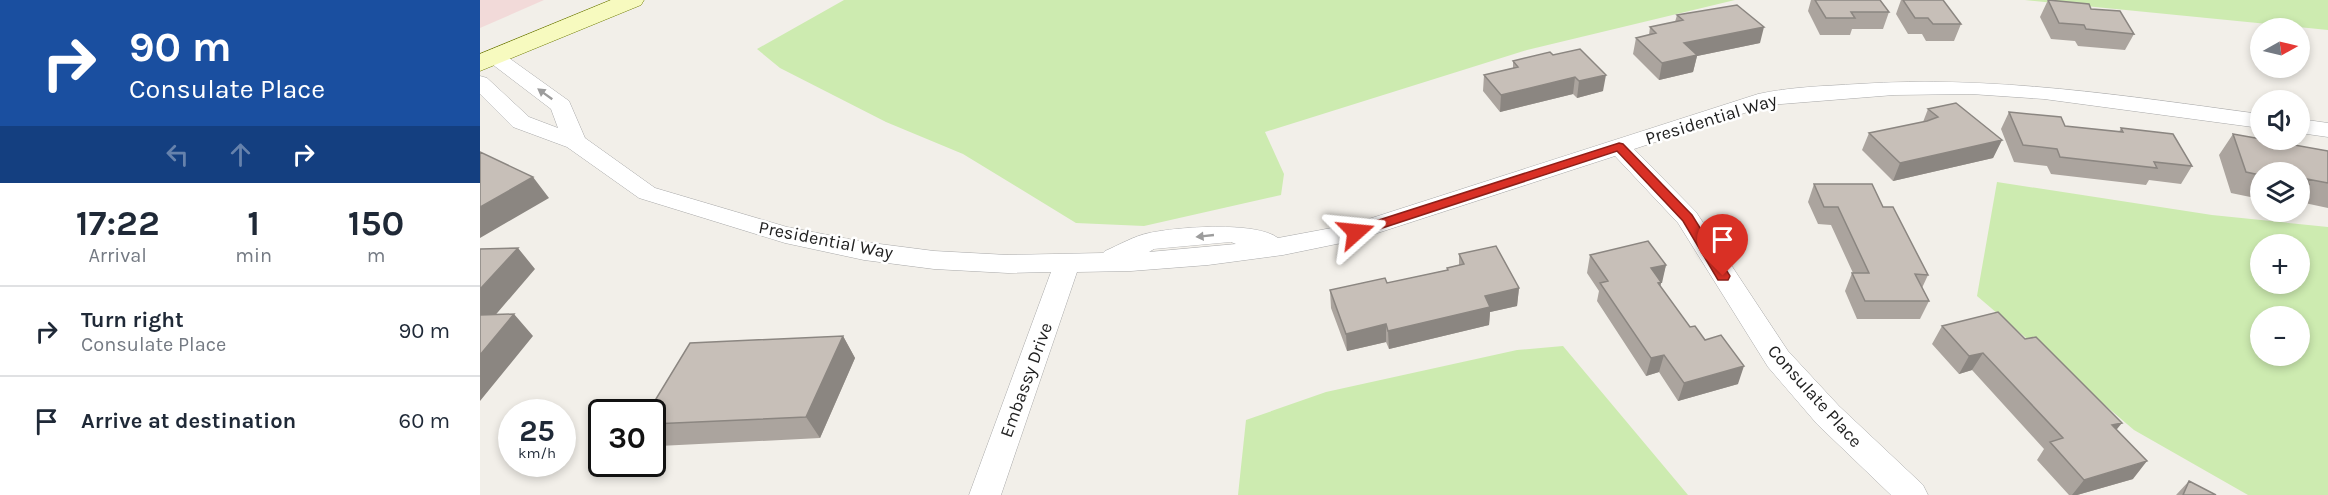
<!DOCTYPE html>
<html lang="en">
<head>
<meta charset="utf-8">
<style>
  :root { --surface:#fff; --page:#f6f6f7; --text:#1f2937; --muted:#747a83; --line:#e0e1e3 }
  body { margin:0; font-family:Karla,sans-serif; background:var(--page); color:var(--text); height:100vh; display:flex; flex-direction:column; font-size:22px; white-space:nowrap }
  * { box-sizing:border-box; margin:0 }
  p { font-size:20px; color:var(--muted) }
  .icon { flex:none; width:33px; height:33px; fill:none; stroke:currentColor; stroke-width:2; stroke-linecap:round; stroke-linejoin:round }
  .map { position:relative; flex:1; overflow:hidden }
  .details { display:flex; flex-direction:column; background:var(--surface); width:480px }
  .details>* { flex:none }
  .top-card { background:#1a4fa0; color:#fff; overflow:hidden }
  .needle { width:39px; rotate:82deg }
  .controls { position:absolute; left:1770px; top:18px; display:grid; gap:12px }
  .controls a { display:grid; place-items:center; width:60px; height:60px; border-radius:50%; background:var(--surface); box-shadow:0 3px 9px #0003; font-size:30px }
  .speed { position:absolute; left:18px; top:399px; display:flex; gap:12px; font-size:30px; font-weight:700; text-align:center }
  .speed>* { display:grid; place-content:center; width:78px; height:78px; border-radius:50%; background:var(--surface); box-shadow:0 3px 9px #0003; line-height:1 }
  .speed small { font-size:15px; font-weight:400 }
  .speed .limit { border:3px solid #111; border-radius:9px; background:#fff; color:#111 }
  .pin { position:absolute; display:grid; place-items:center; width:51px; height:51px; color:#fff; margin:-62px -26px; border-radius:50% 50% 50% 0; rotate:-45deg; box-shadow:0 0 6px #0007 }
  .pin .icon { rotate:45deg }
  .me { position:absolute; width:66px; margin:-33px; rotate:72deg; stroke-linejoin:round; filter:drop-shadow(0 0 4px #0008) }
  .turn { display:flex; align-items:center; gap:21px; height:126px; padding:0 30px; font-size:27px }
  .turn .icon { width:78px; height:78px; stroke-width:2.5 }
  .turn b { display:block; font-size:42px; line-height:51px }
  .lanes { display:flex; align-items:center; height:57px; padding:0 30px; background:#0003; justify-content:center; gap:30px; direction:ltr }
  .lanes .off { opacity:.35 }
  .eta { display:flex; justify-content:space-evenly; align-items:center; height:102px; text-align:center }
  .eta b { font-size:36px; font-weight:700; line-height:42px }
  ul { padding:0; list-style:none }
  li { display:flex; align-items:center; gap:18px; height:90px; padding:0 30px; border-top:2px solid var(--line) }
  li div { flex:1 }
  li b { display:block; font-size:22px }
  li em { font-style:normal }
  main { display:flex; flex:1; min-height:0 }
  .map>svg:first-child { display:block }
</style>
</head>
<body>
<main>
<section class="details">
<div class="top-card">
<div class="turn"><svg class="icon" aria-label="right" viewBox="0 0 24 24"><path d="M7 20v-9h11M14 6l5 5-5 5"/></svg><div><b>90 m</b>Consulate Place</div></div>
<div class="lanes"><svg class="icon off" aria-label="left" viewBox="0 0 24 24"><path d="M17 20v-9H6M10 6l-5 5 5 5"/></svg><svg class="icon off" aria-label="ahead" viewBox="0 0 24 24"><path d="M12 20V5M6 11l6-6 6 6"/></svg><svg class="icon" aria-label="right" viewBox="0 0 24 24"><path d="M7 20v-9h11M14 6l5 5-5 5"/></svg></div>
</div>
<div class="eta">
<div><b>17:22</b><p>Arrival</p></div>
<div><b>1</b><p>min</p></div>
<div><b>150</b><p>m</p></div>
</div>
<ul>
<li><svg class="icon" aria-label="right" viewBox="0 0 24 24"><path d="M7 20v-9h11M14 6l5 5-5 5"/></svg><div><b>Turn right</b><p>Consulate Place</p></div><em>90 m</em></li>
<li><svg class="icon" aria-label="arrive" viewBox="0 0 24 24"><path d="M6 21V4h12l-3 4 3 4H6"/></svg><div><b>Arrive at destination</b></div><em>60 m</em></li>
</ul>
</section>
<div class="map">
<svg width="1848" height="495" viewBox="0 0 1848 495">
  <rect width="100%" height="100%" fill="#f2efe9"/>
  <path fill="#f2dad9" d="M 0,0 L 64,0 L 0,28 Z"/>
  <path fill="#cdebb0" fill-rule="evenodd" d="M 364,0 L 1255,0 L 1047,50 L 785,132 L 804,174 L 801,195 L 664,226 L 596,223 L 483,154 L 406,122 L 300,68 L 277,49 Z
    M 1545,0 L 1848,0 L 1848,30 Z
    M 1517,182 L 1732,215 L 1848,227 L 1848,495 L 1768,495 L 1654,430 L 1497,296 ZM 1780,244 L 1820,244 L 1820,284 L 1780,284 ZM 1780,316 L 1820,316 L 1820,356 L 1780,356 Z
    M 1083,346 L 1208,495 L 758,495 L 766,420 L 846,392 L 1037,350 Z"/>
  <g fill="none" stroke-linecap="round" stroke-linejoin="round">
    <defs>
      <path id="street" d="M 15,51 L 22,53 L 89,101 L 105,138 L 175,188 L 307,227 L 384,242 L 454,251 L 528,255 L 623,253 L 625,251 C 639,245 654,236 669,233 C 697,227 776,221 798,238 L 873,224 L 1278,94 C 1310,87 1345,86 1378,84 C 1513,75 1646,96 1780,114 L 1780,128 L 1564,99 L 1491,94 L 1414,95 L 1289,105 L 1154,149 L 1216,212 L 1308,351 L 1359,406 L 1443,485 L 1448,495 L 1411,495 L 1337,424 L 1288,367 L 1198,223 L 1135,156 L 876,240 L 803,255 L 728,265 L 651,271 L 597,272 L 521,495 L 489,495 L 571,272 L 528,273 L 454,269 L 384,260 L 305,243 L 159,198 L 87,147 L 33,127 L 0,94 L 0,76 L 7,78 L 49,117 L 78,128 L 71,109 L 8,61 L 5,57 L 8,53 ZM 751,242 L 756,244 L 669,252 L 674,249 Z
        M 1820,119 L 1848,123 L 1848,137 L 1820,133 Z"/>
      <path id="secondary" d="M 131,0 L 164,0 L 161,5 L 0,71 L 0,54 Z"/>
    </defs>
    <use href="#street" stroke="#a9a9a9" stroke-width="1"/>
    <use href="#secondary" stroke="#707d05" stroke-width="1"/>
    <use href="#street" fill="#fff" fill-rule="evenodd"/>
    <use href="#secondary" fill="#f7fabf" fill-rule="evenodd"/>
  </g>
  <path fill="#aba49e" d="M 1331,0 L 1400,0 L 1409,12 L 1403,29 L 1372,29 L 1370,35 L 1340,35 L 1328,11 Z
    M 1421,0 L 1463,0 L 1481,24 L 1474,41 L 1446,41 L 1442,34 L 1428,34 L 1416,14 Z
    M 1568,0 L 1611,9 L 1654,34 L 1645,50 L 1598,46 L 1595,41 L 1571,39 L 1560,17 Z
    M 1197,15 L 1280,43 L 1217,56 L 1213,72 L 1179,80 L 1153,54 L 1156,38 L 1169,35 L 1170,27 L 1195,22 Z
    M 1073,55 L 1123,91 L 1097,98 L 1093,94 L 1020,112 L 1003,91 L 1004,75 L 1033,68 L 1033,61 Z
    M 1448,109 L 1522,140 L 1513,158 L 1413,181 L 1382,150 L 1389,133 L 1443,122 Z
    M 1529,112 L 1585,126 L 1639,132 L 1641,128 L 1712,166 L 1701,184 L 1669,180 L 1666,185 L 1571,174 L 1567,166 L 1534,162 L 1521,129 Z
    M 1753,134 L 1848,151 L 1848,208 L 1820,202 L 1820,172 L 1780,172 L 1780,199 L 1751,193 L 1739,155 Z
    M 1334,184 L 1403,207 L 1448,275 L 1442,288 L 1449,301 L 1440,319 L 1377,319 L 1365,291 L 1372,273 L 1373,273 L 1351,225 L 1338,224 L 1328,202 Z
    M 979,254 L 1039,288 L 1037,306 L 1010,312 L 1009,325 L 909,349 L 906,342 L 867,351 L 851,308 L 850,290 L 907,283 L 967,270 L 967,268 L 979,265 Z
    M 1110,255 L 1186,265 L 1180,286 L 1210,327 L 1258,384 L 1198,401 L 1179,372 L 1166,376 L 1117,301 L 1119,291 L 1107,273 Z
    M 1462,326 L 1545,339 L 1636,430 L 1653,479 L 1597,495 L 1589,495 L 1557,460 L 1564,449 L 1492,370 L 1479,374 L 1452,344 Z
    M 363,336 L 375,358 L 340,438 L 179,446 L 172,439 L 172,412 Z
    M 1709,481 L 1736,495 L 1696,495 Z"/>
  <path fill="#8b8681" d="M 1284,27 L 1280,43 L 1217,56 L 1213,72 L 1179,80 L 1182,63 L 1204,43 Z
    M 1126,75 L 1123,91 L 1097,98 L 1099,81 Z
    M 1095,77 L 1093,94 L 1020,112 L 1021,95 Z
    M 1522,140 L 1513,158 L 1413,181 L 1420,163 Z
    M 53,177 L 69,198 L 0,238 L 0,207 Z
    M 38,248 L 55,269 L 0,333 L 0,289 Z
    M 1186,265 L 1182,283 L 1181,283 L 1177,300 L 1171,268 Z
    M 1039,288 L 1037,306 L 1010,312 L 1009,325 L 909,349 L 908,331 L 1005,296 Z
    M 34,314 L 53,336 L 0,401 L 0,355 Z
    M 906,324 L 906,342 L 867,351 L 866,334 Z
    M 363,336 L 375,358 L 340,438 L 326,417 Z
    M 1503,353 L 1492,370 L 1479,374 L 1489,356 Z
    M 1184,355 L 1179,372 L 1166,376 L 1171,358 Z
    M 1264,366 L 1258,384 L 1198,401 L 1204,383 Z
    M 1642,423 L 1628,440 L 1632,425 Z
    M 1667,461 L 1653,479 L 1597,495 L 1592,495 L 1604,480 Z"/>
  <path fill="#c7bfb8" stroke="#8b8681" stroke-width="1.5" d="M 1335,0 L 1400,0 L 1409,12 L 1371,12 L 1375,18 L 1346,18 Z
    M 1423,0 L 1463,0 L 1481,24 L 1453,24 L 1448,18 L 1435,18 Z
    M 1568,0 L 1609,4 L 1611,9 L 1640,11 L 1654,34 L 1606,29 L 1604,25 L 1579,23 Z
    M 1257,5 L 1284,27 L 1204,43 L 1217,55 L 1182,63 L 1156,38 L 1176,33 L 1170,27 L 1203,20 L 1197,15 Z
    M 1100,49 L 1126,75 L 1099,81 L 1095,77 L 1021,95 L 1004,75 L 1038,67 L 1033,61 L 1070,52 L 1073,55 Z
    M 1476,103 L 1522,140 L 1420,163 L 1389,133 L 1447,121 L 1458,117 L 1448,109 Z
    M 1529,112 L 1581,117 L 1585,126 L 1643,132 L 1641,128 L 1693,134 L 1712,166 L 1674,162 L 1677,168 L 1580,157 L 1577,149 L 1543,145 Z
    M 1753,134 L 1848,151 L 1848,183 L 1827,179 L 1829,184 L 1820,182 L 1820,172 L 1780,172 L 1780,175 L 1766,172 Z
    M 0,152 L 53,177 L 0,207 Z
    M 1334,184 L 1392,184 L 1403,207 L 1413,207 L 1448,275 L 1435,274 L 1449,301 L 1385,301 L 1372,273 L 1389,273 L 1358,207 L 1344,207 Z
    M 1168,241 L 1186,265 L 1171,268 L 1181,282 L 1178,283 L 1210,327 L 1215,326 L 1225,340 L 1241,335 L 1264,366 L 1204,383 L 1184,355 L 1171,358 L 1120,283 L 1128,281 L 1110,255 Z
    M 1016,246 L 1039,288 L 1005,296 L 1010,307 L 908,331 L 906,324 L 866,334 L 850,290 L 905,278 L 907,283 L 968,270 L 967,268 L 984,264 L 979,254 Z
    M 38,248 L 0,289 L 0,249 Z
    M 1518,312 L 1545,339 L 1556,337 L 1642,423 L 1632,425 L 1667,461 L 1604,480 L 1570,442 L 1583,438 L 1503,353 L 1489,356 L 1462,326 Z
    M 34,314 L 0,355 L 0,315 Z
    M 363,336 L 326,417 L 172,424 L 172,412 L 168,412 L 210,343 Z
    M 1709,481 L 1736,495 L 1703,495 Z"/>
  <defs><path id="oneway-solid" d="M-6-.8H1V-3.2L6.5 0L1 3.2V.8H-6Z" transform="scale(1.5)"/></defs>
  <g fill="#9c9c9c">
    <use href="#oneway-solid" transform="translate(65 94) rotate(-144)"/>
    <use href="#oneway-solid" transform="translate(725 236) rotate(174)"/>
  </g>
  <path fill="#d93025" stroke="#8d1f18" stroke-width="1.5" d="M 1139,143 L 1143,144 L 1212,215 L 1250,276 L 1248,280 L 1238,280 L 1203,221 L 1137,151 L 881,235 L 876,236 L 869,232 L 871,229 Z"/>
  <g text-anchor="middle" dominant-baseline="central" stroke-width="5" stroke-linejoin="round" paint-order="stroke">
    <g font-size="18" fill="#222" stroke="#fff">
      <text transform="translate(1231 119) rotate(-17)">Presidential Way</text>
      <text transform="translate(346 240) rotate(11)">Presidential Way</text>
      <text transform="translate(546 380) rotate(-70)">Embassy Drive</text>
      <text transform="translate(1335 396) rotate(48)">Consulate Place</text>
    </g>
  </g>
</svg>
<div class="controls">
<a><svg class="needle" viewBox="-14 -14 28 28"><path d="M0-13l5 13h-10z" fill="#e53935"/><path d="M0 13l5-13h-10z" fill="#747a83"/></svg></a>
<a><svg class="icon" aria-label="sound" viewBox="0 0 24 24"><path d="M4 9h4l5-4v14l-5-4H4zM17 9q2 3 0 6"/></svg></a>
<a><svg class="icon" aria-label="layers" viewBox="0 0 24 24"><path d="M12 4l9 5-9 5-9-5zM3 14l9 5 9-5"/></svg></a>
<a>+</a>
<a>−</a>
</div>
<div class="speed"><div>25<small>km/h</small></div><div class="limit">30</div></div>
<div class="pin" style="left:1243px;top:276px;background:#d93025"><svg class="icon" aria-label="arrive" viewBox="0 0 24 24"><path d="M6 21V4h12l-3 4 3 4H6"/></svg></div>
<svg class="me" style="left:876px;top:232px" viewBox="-20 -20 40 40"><path d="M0-17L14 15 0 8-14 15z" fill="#d93025" stroke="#fff" stroke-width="4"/></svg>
</div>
</main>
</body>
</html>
